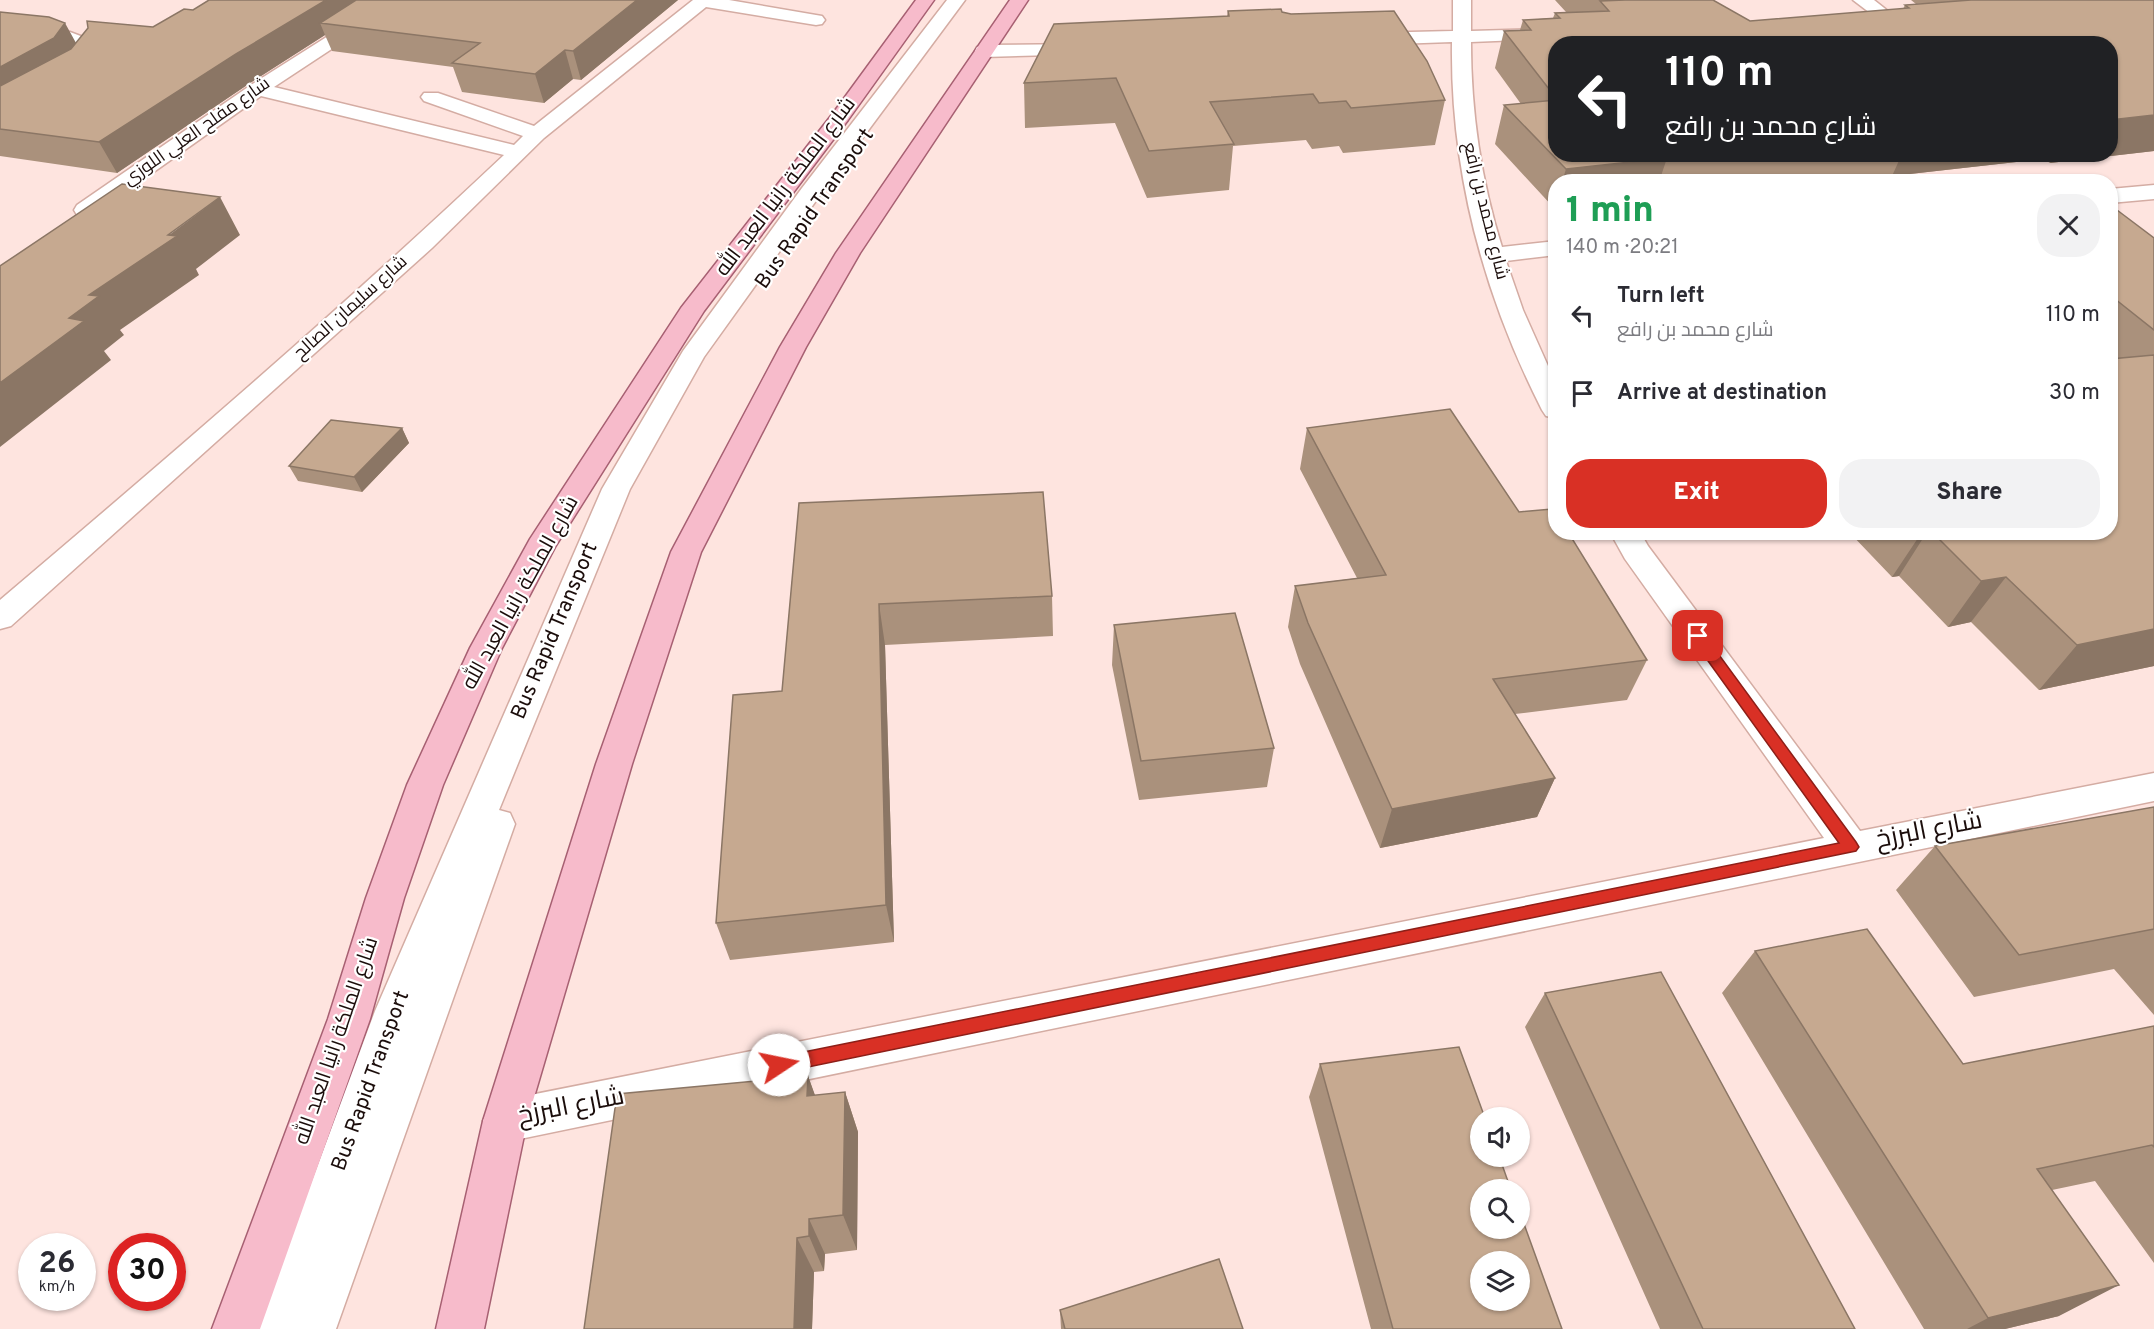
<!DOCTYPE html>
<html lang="en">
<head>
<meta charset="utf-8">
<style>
  :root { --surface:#fff; --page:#f2f2f3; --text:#2b2b33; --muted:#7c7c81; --accent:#d93025 }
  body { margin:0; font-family:Overpass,Cairo,sans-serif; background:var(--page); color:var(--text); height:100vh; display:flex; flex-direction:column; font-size:22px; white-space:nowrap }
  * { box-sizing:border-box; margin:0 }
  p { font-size:20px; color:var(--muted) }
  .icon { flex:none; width:33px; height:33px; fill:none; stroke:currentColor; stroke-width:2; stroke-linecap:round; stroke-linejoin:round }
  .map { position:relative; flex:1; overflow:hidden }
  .sheet { position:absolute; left:1548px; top:174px; width:570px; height:366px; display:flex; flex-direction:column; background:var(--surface); border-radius:24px; box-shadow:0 2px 4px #0004 }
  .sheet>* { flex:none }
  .banner { position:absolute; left:1548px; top:36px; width:570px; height:126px; border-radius:24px; box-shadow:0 2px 4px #0004; background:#202124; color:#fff; overflow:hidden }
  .controls { position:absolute; left:1470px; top:1107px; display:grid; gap:12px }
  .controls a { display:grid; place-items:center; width:60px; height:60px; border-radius:50%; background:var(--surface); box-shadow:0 2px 4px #0004; font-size:30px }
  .speed { position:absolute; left:18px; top:1233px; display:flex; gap:12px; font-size:30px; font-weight:700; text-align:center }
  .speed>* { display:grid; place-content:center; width:78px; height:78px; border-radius:50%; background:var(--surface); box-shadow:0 2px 4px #0004; line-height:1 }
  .speed small { font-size:15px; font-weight:400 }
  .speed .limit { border:9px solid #d22; background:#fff; color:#111 }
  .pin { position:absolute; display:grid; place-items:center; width:51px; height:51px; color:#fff; margin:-26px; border-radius:12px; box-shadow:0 3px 9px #0006 }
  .me { position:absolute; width:66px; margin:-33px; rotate:79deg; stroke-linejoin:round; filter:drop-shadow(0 0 4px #0008) }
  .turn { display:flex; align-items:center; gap:21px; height:126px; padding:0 18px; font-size:27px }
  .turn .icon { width:78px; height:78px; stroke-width:2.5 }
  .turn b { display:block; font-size:42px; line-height:51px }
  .round { display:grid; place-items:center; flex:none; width:63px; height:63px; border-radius:24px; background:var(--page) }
  .head { display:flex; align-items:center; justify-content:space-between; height:102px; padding:0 18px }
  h1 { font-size:36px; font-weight:800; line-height:45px; color:#1e9e55 }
  .primary-button { display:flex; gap:12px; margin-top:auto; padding:12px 18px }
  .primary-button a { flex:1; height:69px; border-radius:24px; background:var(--accent); color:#fff; font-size:24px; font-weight:800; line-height:69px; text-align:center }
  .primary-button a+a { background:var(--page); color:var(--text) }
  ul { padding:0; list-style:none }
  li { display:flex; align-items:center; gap:18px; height:78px; padding:0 18px }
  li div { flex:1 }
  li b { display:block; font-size:22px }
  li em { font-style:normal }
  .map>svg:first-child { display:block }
</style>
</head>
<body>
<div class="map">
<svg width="2154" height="1329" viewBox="0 0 2154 1329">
  <rect width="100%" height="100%" fill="#fee4df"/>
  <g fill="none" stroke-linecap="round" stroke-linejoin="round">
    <defs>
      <path id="minor" d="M 385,0 L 406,0 L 274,87 L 514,145 L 523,136 L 424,101 L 421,97 L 424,93 L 438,93 L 534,126 L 693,0 L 729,0 L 816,15 L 822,16 L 825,20 L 822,24 L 816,25 L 706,7 L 544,138 L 432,248 L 11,626 L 0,629 L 0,600 C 171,455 341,309 504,155 L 261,96 L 93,215 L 85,217 L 77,215 L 74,210 L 77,205 L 251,85 Z
        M 947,0 L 965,0 L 818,198 L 704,357 L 630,489 L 499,810 L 510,813 L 515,824 L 336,1329 L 257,1329 L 375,1011 L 602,489 L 683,351 L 802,188 Z
        M 1453,0 L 1471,0 L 1471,31 L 1547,29 L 1553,30 L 1556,34 L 1553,38 L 1547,39 L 1471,42 C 1471,112 1481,180 1502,247 L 1556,241 L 1556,255 L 1506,261 L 1523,310 L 1556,384 L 1556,418 L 1546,416 L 1542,410 C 1484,296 1450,171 1452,42 L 1367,45 L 1360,43 L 1358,39 L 1360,35 L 1367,33 L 1453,31 Z
        M 1853,0 L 1874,0 L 1893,15 L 1890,19 L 1878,19 Z
        M 0,25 L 70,32 L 99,43 L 102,55 L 86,76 L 7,121 L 0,123 L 0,109 L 72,68 L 84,54 L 83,50 L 66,43 L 0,35 Z
        M 1085,44 L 1092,46 L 1094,50 L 1092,54 L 984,57 L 977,55 L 975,51 L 977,47 L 984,45 Z
        M 2154,185 L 2154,199 L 2110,203 L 2110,189 Z
        M 1610,532 L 1640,532 L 1648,546 L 1860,831 L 2154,773 L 2154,801 L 505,1142 L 490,1136 L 483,1121 L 490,1106 L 505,1100 L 1824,838 L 1625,559 Z"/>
      <path id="major" d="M 916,0 L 934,0 L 848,120 L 704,311 L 555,547 L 502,648 L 443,785 L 404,898 L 370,1019 L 260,1329 L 212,1329 L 328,1019 L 366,898 L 407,785 L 470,648 L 530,539 L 681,308 L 834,112 Z
        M 1010,0 L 1028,0 L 860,253 L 806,347 L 701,552 L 632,764 L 527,1121 L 484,1329 L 436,1329 L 483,1121 L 596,764 L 671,552 L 780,347 L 836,253 Z"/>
    </defs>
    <use href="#minor" stroke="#d4aca3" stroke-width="3"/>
    <use href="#major" stroke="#a76072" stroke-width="3"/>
    <use href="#minor" fill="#fff" fill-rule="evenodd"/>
    <use href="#major" fill="#f7bbcb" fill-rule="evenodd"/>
  </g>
  <path fill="#aa917c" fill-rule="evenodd" d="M 209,0 L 678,0 L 581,80 L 573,79 L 544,103 L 462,92 L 453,67 L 332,51 L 325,35 L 250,83 L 117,173 L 0,156 L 0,12 L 76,43 L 153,27 L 193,10 Z
    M 1555,0 L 1713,0 L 1750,21 L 1903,9 L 1905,5 L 1943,2 L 1916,4 L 1911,0 L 2154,0 L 2154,151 L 2050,163 L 2044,159 L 1892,176 L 1889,174 L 1783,182 L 1556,182 L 1556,208 L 1554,208 L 1495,144 L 1504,105 L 1521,104 L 1495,68 L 1504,31 L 1520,30 L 1523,20 L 1553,18 L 1555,13 L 1566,12 ZM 1556,44 L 2110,44 L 2110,154 L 1556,154 Z
    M 1228,11 L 1282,12 L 1445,100 L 1435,145 L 1343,153 L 1339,146 L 1312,149 L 1306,140 L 1233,146 L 1229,190 L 1147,198 L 1115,123 L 1025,128 L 1024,83 L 1227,16 Z
    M 2110,208 L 2154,238 L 2154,666 L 2039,690 L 1971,622 L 1948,627 L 1899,576 L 1892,577 L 1849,532 L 2110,532 Z
    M 402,428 L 409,443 L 362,492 L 298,481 L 289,466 Z
    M 1307,428 L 1519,512 L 1647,660 L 1627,700 L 1515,714 L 1555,778 L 1537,817 L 1380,848 L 1300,664 L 1288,627 L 1295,586 L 1357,578 L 1300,469 Z
    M 799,503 L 1052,596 L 1053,636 L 885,645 L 894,942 L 730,960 L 716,923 L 782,691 Z
    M 1114,625 L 1274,748 L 1267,787 L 1139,800 L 1112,665 Z
    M 2154,807 L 2154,1015 L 2114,969 L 1974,997 L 1896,890 L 1935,846 Z
    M 1755,951 L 1963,1064 L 2154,1026 L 2154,1263 L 2095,1181 L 2052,1190 L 2059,1316 L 2005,1329 L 1924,1329 L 1722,993 Z
    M 1545,993 L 1855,1329 L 1660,1329 L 1525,1027 Z
    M 1320,1064 L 1562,1329 L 1371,1329 L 1309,1097 Z
    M 808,1076 L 815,1096 L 845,1092 L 858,1132 L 857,1250 L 825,1254 L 824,1271 L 814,1272 L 812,1329 L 584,1329 Z
    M 1060,1310 L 1243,1329 L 1061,1329 Z"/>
  <path fill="#8b7665" d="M 326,0 L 381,0 L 320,23 L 325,35 L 250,83 L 117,173 L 99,142 L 236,54 Z
    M 637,0 L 678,0 L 581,80 L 573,51 Z
    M 65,23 L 81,52 L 0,106 L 0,67 Z
    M 565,50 L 573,79 L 544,103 L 535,74 Z
    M 2154,115 L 2154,151 L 2050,163 L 2055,154 L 2110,154 L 2110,120 Z
    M 1902,154 L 2047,154 L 2044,159 L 1892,176 Z
    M 1667,158 L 1659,182 L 1562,182 L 1566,169 Z
    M 220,197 L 240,235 L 196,269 L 199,275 L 120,330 L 124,335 L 104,351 L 111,360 L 0,447 L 0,383 L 89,295 Z
    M 402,428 L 409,443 L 362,492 L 354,477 Z
    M 1922,532 L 1927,532 L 1899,576 L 1892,577 Z
    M 2006,577 L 1971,622 L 1948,627 L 1981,581 Z
    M 879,604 L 885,645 L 894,942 L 886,905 Z
    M 2154,629 L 2154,666 L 2039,690 L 2077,645 Z
    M 1555,778 L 1537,817 L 1380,848 L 1392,809 Z
    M 808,1076 L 823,1117 L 807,1096 Z
    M 845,1092 L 858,1132 L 857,1250 L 843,1215 Z
    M 809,1219 L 825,1254 L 824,1271 L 809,1236 Z
    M 797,1238 L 814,1272 L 812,1329 L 794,1329 Z
    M 2119,1285 L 2059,1316 L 2005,1329 L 1967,1329 L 1988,1318 Z"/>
  <path fill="#c6a990" stroke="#8b7665" stroke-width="1.5" fill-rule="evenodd" d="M 209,0 L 326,0 L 236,54 L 99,142 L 0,129 L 0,86 L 71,49 L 88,28 L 87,21 L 153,27 L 184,9 L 193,10 Z
    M 356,0 L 637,0 L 573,51 L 565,50 L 535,74 L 452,63 L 480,43 L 320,23 Z
    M 1625,0 L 1713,0 L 1750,21 L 1909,8 L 1905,5 L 1971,0 L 2154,0 L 2154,115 L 2110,120 L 2110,44 L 1556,44 L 1556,98 L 1504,31 L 1531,30 L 1523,20 L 1560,18 L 1555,13 L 1609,11 L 1600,1 Z
    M 1281,9 L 1282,12 L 1291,14 L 1394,11 L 1427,61 L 1445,100 L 1351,108 L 1346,101 L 1319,103 L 1313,94 L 1210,102 L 1234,144 L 1149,151 L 1116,78 L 1024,83 L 1054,24 L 1229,16 L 1228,11 Z
    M 0,12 L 49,17 L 65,23 L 54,38 L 0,67 Z
    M 1556,100 L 1556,154 L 1663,154 L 1667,158 L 1566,169 L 1504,105 Z
    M 122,184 L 220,197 L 168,235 L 177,236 L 89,295 L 99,296 L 69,318 L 84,321 L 0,383 L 0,266 Z
    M 2113,207 L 2154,238 L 2154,330 L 2110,295 L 2110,208 Z
    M 2154,355 L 2154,629 L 2077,645 L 2006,577 L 1981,581 L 1932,532 L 2110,532 L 2110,359 Z
    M 1450,409 L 1519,512 L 1552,509 L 1556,513 L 1556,532 L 1568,532 L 1647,660 L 1493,679 L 1555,778 L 1392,809 L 1308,623 L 1295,586 L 1386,575 L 1307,428 Z
    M 331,420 L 402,428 L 354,477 L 289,466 Z
    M 1043,492 L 1052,596 L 879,604 L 886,905 L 716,923 L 733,695 L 782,691 L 799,503 Z
    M 1235,613 L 1274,748 L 1141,761 L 1114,625 Z
    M 2154,807 L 2154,929 L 2019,955 L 1935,846 Z
    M 1867,929 L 1963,1064 L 2154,1026 L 2154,1147 L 2152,1145 L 2037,1169 L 2119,1285 L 1988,1318 L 1755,951 Z
    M 1661,972 L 1855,1329 L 1703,1329 L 1545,993 Z
    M 1459,1047 L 1485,1118 L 1480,1118 L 1480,1156 L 1499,1156 L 1511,1190 L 1480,1190 L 1480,1228 L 1520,1228 L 1520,1213 L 1562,1329 L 1393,1329 L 1320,1064 ZM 1480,1262 L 1520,1262 L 1520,1300 L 1480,1300 Z
    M 808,1076 L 807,1096 L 845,1092 L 843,1215 L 809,1219 L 809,1236 L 797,1238 L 794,1329 L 584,1329 L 617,1094 Z
    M 1219,1259 L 1243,1329 L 1065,1329 L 1060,1310 Z"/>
  <path fill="#d93025" stroke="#8d1f18" stroke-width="1.5" d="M 1698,632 L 1703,633 L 1856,842 L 1859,847 L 1856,851 L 779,1073 L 773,1071 L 770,1065 L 773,1059 L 779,1057 L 1839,843 L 1693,640 L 1691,636 L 1693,633 Z"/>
  <g text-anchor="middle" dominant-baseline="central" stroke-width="4.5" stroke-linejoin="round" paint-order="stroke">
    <g font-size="18" fill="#1b0d0b" stroke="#fff">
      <text transform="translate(197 132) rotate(-35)">شارع مفلح العلي اللوزي</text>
      <text transform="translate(1485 211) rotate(76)">شارع محمد بن رافع</text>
      <text transform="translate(351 308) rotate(-42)">شارع سليمان الصالح</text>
    </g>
    <g font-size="21" fill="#1b0d0b" stroke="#fff">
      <text transform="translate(786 187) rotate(-53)">شارع الملكة رانيا العبد الله</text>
      <text transform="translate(815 209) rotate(-55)">Bus Rapid Transport</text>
      <text transform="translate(521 593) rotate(-61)">شارع الملكة رانيا العبد الله</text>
      <text transform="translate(555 631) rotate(-67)">Bus Rapid Transport</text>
      <text transform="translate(337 1041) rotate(-71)">شارع الملكة رانيا العبد الله</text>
      <text transform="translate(371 1081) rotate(-70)">Bus Rapid Transport</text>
    </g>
    <g font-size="26" fill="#1b0d0b" stroke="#fff">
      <text transform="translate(1929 831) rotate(-11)">شارع البرزخ</text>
      <text transform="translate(571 1107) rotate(-11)">شارع البرزخ</text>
    </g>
  </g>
</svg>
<div class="controls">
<a><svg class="icon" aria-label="sound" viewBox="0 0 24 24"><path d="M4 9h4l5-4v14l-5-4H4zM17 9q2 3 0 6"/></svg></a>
<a><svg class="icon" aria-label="search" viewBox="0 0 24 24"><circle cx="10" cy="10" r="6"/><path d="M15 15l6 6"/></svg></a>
<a><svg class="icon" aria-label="layers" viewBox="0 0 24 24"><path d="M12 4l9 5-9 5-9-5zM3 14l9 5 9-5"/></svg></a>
</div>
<div class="speed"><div>26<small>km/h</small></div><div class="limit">30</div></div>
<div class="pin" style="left:1698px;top:636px;background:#d93025"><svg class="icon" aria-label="arrive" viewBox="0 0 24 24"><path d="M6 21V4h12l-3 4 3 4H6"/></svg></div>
<svg class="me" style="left:779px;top:1065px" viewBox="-20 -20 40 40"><circle r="19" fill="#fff"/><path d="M0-13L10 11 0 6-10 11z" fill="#d93025"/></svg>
<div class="banner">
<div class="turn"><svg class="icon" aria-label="left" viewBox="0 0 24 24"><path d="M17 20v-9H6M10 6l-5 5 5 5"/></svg><div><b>110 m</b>شارع محمد بن رافع</div></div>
</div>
<section class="sheet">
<div class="head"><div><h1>1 min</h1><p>140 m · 20:21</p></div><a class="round"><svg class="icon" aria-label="close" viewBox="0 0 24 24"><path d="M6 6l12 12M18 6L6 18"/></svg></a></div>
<ul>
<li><svg class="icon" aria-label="left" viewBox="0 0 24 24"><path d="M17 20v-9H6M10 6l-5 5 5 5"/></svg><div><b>Turn left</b><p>شارع محمد بن رافع</p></div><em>110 m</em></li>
<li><svg class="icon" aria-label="arrive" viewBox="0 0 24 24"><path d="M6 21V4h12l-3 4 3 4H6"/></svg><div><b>Arrive at destination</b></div><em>30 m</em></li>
</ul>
<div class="primary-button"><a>Exit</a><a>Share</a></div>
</section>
</div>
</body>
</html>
